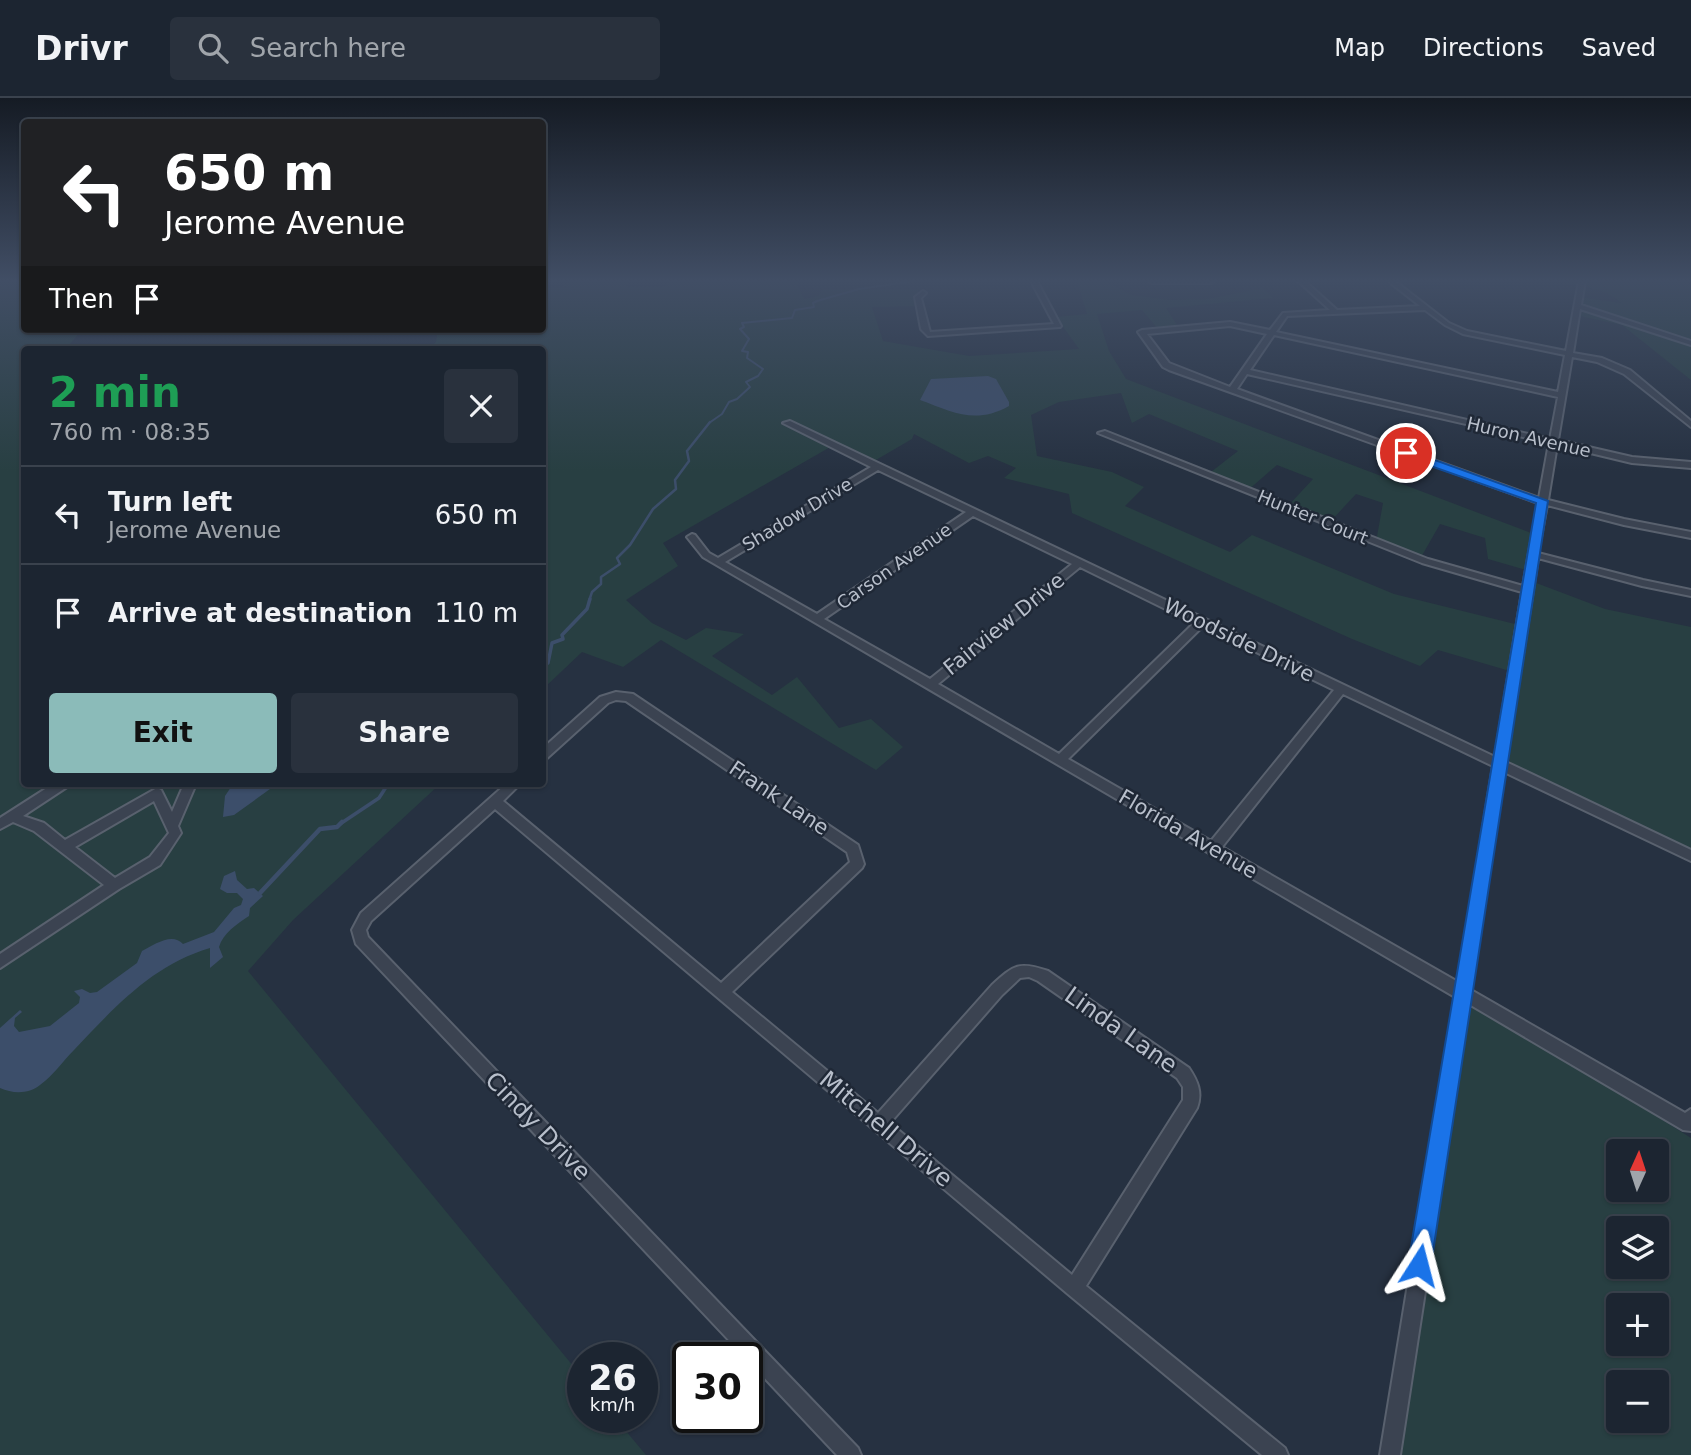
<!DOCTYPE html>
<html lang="en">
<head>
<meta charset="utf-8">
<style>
  :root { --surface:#1c2531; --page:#29313d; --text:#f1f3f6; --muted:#a0a5ab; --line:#3a424d; --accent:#8bbbb9 }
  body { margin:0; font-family:"DejaVu Sans",sans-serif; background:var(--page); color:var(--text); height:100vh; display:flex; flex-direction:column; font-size:26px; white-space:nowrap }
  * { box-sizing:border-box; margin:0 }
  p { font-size:23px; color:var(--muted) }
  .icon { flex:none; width:38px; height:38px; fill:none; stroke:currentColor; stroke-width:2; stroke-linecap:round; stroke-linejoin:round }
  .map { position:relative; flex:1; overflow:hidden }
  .drawer { position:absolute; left:21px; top:248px; width:525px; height:441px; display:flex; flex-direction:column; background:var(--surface); border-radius:7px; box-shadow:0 2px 5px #0004,0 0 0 2px var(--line) }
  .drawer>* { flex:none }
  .top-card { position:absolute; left:21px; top:21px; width:525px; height:214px; border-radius:7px; box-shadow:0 2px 5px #0004,0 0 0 2px var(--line); background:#202124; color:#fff; overflow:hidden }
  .needle { width:46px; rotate:3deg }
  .tools { position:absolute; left:1606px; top:1041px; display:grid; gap:14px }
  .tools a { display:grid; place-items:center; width:63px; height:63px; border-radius:7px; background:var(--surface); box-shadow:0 2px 5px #0004,0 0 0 2px var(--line); font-size:35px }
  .speed { position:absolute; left:567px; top:1244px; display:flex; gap:14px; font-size:35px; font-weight:700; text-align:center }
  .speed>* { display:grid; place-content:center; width:91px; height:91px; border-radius:50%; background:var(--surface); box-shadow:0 2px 5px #0004,0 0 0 2px var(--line); line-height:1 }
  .speed small { font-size:18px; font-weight:400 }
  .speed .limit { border:4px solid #111; border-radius:10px; background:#fff; color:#111 }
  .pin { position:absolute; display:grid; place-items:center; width:60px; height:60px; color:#fff; margin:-30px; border:4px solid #fff; border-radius:50%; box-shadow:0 2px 7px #0007 }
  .me { position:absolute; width:77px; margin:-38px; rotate:9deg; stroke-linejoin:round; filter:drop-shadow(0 0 5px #0008) }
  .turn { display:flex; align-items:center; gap:24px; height:147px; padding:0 28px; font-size:32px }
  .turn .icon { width:91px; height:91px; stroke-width:2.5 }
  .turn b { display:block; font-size:49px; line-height:60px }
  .then { display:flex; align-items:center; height:66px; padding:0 28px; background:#0003; gap:14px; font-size:26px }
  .round { display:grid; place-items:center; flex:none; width:74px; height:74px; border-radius:7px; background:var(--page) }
  .overview { display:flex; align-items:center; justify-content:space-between; height:119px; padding:0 28px }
  h1 { font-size:42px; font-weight:700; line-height:52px; color:#1e9e55 }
  .primary-button { display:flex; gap:14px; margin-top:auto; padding:14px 28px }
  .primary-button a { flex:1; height:80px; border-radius:7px; background:var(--accent); color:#111; font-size:28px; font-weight:700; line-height:80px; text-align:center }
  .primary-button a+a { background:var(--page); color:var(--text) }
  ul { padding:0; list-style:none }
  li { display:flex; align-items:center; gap:21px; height:98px; padding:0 28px; border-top:2px solid var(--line) }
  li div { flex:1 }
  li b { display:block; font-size:26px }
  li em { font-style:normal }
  header { display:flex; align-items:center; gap:42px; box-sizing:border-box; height:98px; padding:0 35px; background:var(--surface); border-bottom:2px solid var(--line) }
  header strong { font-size:33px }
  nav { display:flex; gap:38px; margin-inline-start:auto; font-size:24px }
  .search { width:490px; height:63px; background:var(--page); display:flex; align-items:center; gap:18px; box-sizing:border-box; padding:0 24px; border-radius:7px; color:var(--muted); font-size:26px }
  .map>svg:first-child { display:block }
</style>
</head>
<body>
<header>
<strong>Drivr</strong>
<div class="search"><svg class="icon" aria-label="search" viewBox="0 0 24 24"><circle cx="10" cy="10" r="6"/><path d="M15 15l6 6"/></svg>Search here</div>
<nav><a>Map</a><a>Directions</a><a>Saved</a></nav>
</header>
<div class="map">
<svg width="1691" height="1357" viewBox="0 0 1691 1357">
  <rect width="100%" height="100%" fill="#263141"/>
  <path fill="#283f42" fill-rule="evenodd" d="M 0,183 L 24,183 L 24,231 L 83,231 L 68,248 L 87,252 L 24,252 L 24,686 L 440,686 L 293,822 L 248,873 L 583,1280 L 583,1320 L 615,1320 L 646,1357 L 0,1357 Z
    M 568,183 L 627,183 L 626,189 L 664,189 L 671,183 L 796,183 L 804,201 L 818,198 L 823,191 L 918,191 L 921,208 L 872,209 L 883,243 L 969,258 L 1079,251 L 1056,219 L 1087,216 L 1077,183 L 1105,183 L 1132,197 L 1170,202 L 1208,201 L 1263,190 L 1273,200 L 1166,210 L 1179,230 L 1159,232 L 1142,212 L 1097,216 L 1109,253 L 1126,281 L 1539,438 L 1533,474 L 1488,461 L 1485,440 L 1440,426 L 1420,461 L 1376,444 L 1383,405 L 1356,396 L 1329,425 L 1287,409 L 1313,381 L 1277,367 L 1247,393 L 1207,377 L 1238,353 L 1149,316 L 1132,325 L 1121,295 L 1059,304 L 1031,317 L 1037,358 L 1112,374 L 1144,389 L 1125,408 L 1230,454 L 1252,437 L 1394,496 L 1523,528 L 1531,483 L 1605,511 L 1691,529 L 1691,752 L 1511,666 L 1508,659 L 1520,576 L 1438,552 L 1420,568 L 1352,541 L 1072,415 L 1069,396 L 1004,380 L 1016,370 L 988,358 L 969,365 L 914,336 L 912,341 L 869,366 L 832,348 L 663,445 L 678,468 L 626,502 L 652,525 L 686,542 L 706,530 L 744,536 L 712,558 L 772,597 L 797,579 L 839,630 L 871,621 L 903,649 L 876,672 L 661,542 L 623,569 L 582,554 L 543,591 L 542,252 L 427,252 L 436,244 L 438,231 L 542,231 L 543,190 L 581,189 L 564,188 Z
    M 1558,183 L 1684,183 L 1691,186 L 1691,282 L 1622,227 L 1575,217 L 1579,199 L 1621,205 C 1602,187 1583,191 1558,183 Z
    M 1466,898 L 1691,1040 L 1691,1357 L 1393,1357 ZM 1619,1054 L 1657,1054 L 1657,1092 L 1619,1092 ZM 1619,1130 L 1657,1130 L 1657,1169 L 1619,1169 ZM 1619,1208 L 1657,1208 L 1657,1246 L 1619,1246 ZM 1619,1284 L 1657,1284 L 1657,1323 L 1619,1323 Z"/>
  <path fill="#3c4e6a" d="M 988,278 L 996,281 L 1009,304 L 1009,308 C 975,327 953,314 920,302 L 931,281 Z
    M 233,686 L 277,686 L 234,717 L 223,719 L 225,698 Z
    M 235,773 L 237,782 L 247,791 L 254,790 L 263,798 L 250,810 L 249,818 C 237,826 223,835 219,849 L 223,859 L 210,870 L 210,850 C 152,867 114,910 74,952 C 63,963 53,978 40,987 C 29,996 13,996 0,990 L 0,930 L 20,912 L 22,914 L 15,920 L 14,928 L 19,934 L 50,928 L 79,905 L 80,899 L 74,893 L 82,891 L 90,895 L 97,894 L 137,865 L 142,853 C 154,847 172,834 183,846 L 214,834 L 234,810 L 241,807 L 243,801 L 237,795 L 227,795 L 220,791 L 224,778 Z"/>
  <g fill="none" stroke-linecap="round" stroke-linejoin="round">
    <path stroke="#3c4e6a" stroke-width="2" d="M 709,325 L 722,316 L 729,304 L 737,301 L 750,289 L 746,284 L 758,278 L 763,271 L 747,260 L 748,254 L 742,253 L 749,241 L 740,231 L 744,229 L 742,225 L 792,220 L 795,212 L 814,209 L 813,205 L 817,203 L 859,191 L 914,183"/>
    <path stroke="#3c4e6a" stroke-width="2.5" d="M 589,503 L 592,494 L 601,486 L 601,479 L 620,466 L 617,460 L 630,447 L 653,411 L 676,391 L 675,382 L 689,363 L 687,353 L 710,324"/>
    <path stroke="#3c4e6a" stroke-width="3.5" d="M 542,567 L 548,565 L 552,545 L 563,541 L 562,537 L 587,511 L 590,501
      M 340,726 L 379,700 L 388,686"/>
    <path stroke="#3c4e6a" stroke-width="4.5" d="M 260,795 L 320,731 L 337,729 L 342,724"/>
    <defs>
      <path id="minor" d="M 1031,183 L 1037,183 L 1061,228 L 1060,229 L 928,238 L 921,231 L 915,199 L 923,193 L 926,195 L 921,200 L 930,234 L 1054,226 Z
        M 1149,183 L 1214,183 L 1211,185 L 1152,185 Z
        M 1298,183 L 1305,183 L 1337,212 L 1420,208 L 1388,183 L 1395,183 L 1449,225 L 1467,233 L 1566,253 L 1579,183 L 1585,183 L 1581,207 L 1691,243 L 1691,247 L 1580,211 L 1573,255 L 1602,260 L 1630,272 L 1691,323 L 1691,329 L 1624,276 L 1597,264 L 1572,259 L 1558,342 L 1632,359 L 1691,364 L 1691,370 L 1632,365 L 1557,347 L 1548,402 L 1624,421 L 1691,434 L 1691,440 L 1624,427 L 1547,407 L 1538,455 L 1643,482 L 1691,492 L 1691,498 L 1642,488 L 1538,460 L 1506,664 L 1691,752 L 1691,763 L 1504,674 L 1471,892 L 1685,1015 L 1691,1011 L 1691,1033 L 1683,1032 L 1469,906 L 1400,1357 L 1380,1357 L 1455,899 L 703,459 L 687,439 L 692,436 L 695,437 L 709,455 L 718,460 L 871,369 L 783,325 L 790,323 L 1495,659 L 1522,494 L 1422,465 L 1098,335 L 1105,333 L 1428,461 L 1523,488 L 1538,405 L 1169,272 L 1163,269 L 1138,234 L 1142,232 L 1230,224 L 1270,232 L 1283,215 L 1330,212 ZM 1425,212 L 1445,227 L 1463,236 L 1565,257 L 1558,294 L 1276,234 L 1287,218 ZM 1230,228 L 1267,236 L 1230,289 L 1169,265 L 1147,236 ZM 1274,237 L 1558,299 L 1550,341 L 1250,272 ZM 1247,276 L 1549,345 L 1539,400 L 1237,291 ZM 878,372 L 966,414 L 817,516 L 725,464 ZM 973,418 L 1072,466 L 930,581 L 824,521 ZM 1080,469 L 1194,525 L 1059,656 L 938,586 ZM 1203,528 L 1334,592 L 1211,743 L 1068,661 ZM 1343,596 L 1493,668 L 1458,884 L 1222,749 Z
        M 616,594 L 633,596 L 858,747 L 864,766 L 862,770 L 732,894 L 878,1015 L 992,887 C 1014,867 1019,863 1048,873 L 1189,970 C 1197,982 1203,994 1197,1010 L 1086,1188 L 1285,1350 L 1288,1357 L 1262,1357 L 1068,1196 L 495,711 L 371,823 L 366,832 L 368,839 L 858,1350 L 861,1357 L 837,1357 L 356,846 L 352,832 L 361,815 L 506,686 L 520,686 L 503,703 L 721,885 L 850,764 L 847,754 L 626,603 L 616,602 L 608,605 L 546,661 L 542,662 L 542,651 L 600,599 ZM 1029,879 L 1038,883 L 1177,980 L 1183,989 L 1183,1002 L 1072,1177 L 890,1025 L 1002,897 L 1020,880 Z
        M 53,686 L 69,686 L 67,689 L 23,718 L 44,725 L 65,742 L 157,690 L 161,692 L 172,714 L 184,686 L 196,686 L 178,728 L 181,735 L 160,767 L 119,791 L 0,870 L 0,856 L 104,787 L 34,733 L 13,724 L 0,731 L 0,720 ZM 154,703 L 169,735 L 150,759 L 115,780 L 75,749 Z"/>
    </defs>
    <use href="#minor" stroke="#59616e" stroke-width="4"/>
    <use href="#minor" fill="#3b4351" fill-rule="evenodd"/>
  </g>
  <linearGradient id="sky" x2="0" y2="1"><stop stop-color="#151b24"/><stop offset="0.49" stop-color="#414e65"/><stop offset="1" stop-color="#414e65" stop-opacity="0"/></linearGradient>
  <rect width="1691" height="373" fill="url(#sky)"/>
  <path fill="#1a73e8" stroke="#114b97" stroke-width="2" d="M 1402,353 L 1410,353 L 1548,403 L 1431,1167 L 1428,1175 L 1419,1178 L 1411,1175 L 1408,1167 L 1536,405 L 1402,358 Z"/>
  <g text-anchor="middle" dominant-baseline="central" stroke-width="5" stroke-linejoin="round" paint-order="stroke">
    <g font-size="18" fill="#b8bfcb" stroke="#1f2836">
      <text transform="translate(1529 339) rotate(13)">Huron Avenue</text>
      <text transform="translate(797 416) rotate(-31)">Shadow Drive</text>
      <text transform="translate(1313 419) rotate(22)">Hunter Court</text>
      <text transform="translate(894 468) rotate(-35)">Carson Avenue</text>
    </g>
    <g font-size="21" fill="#b8bfcb" stroke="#1f2836">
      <text transform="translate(1004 526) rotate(-39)">Fairview Drive</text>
      <text transform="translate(1239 542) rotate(26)">Woodside Drive</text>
      <text transform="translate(779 700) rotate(34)">Frank Lane</text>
      <text transform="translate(1188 736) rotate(30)">Florida Avenue</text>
    </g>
    <g font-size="24" fill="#b8bfcb" stroke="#1f2836">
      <text transform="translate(1121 932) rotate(35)">Linda Lane</text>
      <text transform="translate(538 1028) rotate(46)">Cindy Drive</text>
      <text transform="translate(886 1031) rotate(40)">Mitchell Drive</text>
    </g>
  </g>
</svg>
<div class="tools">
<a><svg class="needle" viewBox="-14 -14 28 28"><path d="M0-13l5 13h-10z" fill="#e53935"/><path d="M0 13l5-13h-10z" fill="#a0a5ab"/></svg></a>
<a><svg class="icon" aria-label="layers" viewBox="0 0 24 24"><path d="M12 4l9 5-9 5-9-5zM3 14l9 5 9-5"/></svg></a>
<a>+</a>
<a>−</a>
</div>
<div class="speed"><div>26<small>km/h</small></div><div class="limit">30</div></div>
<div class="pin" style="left:1406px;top:355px;background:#d93025"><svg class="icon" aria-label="arrive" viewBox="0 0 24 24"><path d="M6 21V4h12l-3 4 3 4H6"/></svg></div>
<svg class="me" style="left:1419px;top:1167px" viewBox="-20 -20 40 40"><path d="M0-17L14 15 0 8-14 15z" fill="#1a73e8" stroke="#fff" stroke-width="4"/></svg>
<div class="top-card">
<div class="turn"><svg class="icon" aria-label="left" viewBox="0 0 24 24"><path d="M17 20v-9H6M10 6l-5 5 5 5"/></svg><div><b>650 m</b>Jerome Avenue</div></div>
<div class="then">Then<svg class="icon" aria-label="arrive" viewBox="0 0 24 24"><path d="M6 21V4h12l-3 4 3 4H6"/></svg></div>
</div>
<section class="drawer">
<div class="overview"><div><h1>2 min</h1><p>760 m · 08:35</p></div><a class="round"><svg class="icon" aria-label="close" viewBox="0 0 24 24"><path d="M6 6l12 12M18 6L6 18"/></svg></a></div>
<ul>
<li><svg class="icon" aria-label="left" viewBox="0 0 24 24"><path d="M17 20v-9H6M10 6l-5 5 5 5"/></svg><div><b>Turn left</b><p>Jerome Avenue</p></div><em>650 m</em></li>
<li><svg class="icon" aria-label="arrive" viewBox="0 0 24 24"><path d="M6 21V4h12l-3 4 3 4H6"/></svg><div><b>Arrive at destination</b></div><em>110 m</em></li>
</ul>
<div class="primary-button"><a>Exit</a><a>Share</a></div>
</section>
</div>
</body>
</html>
